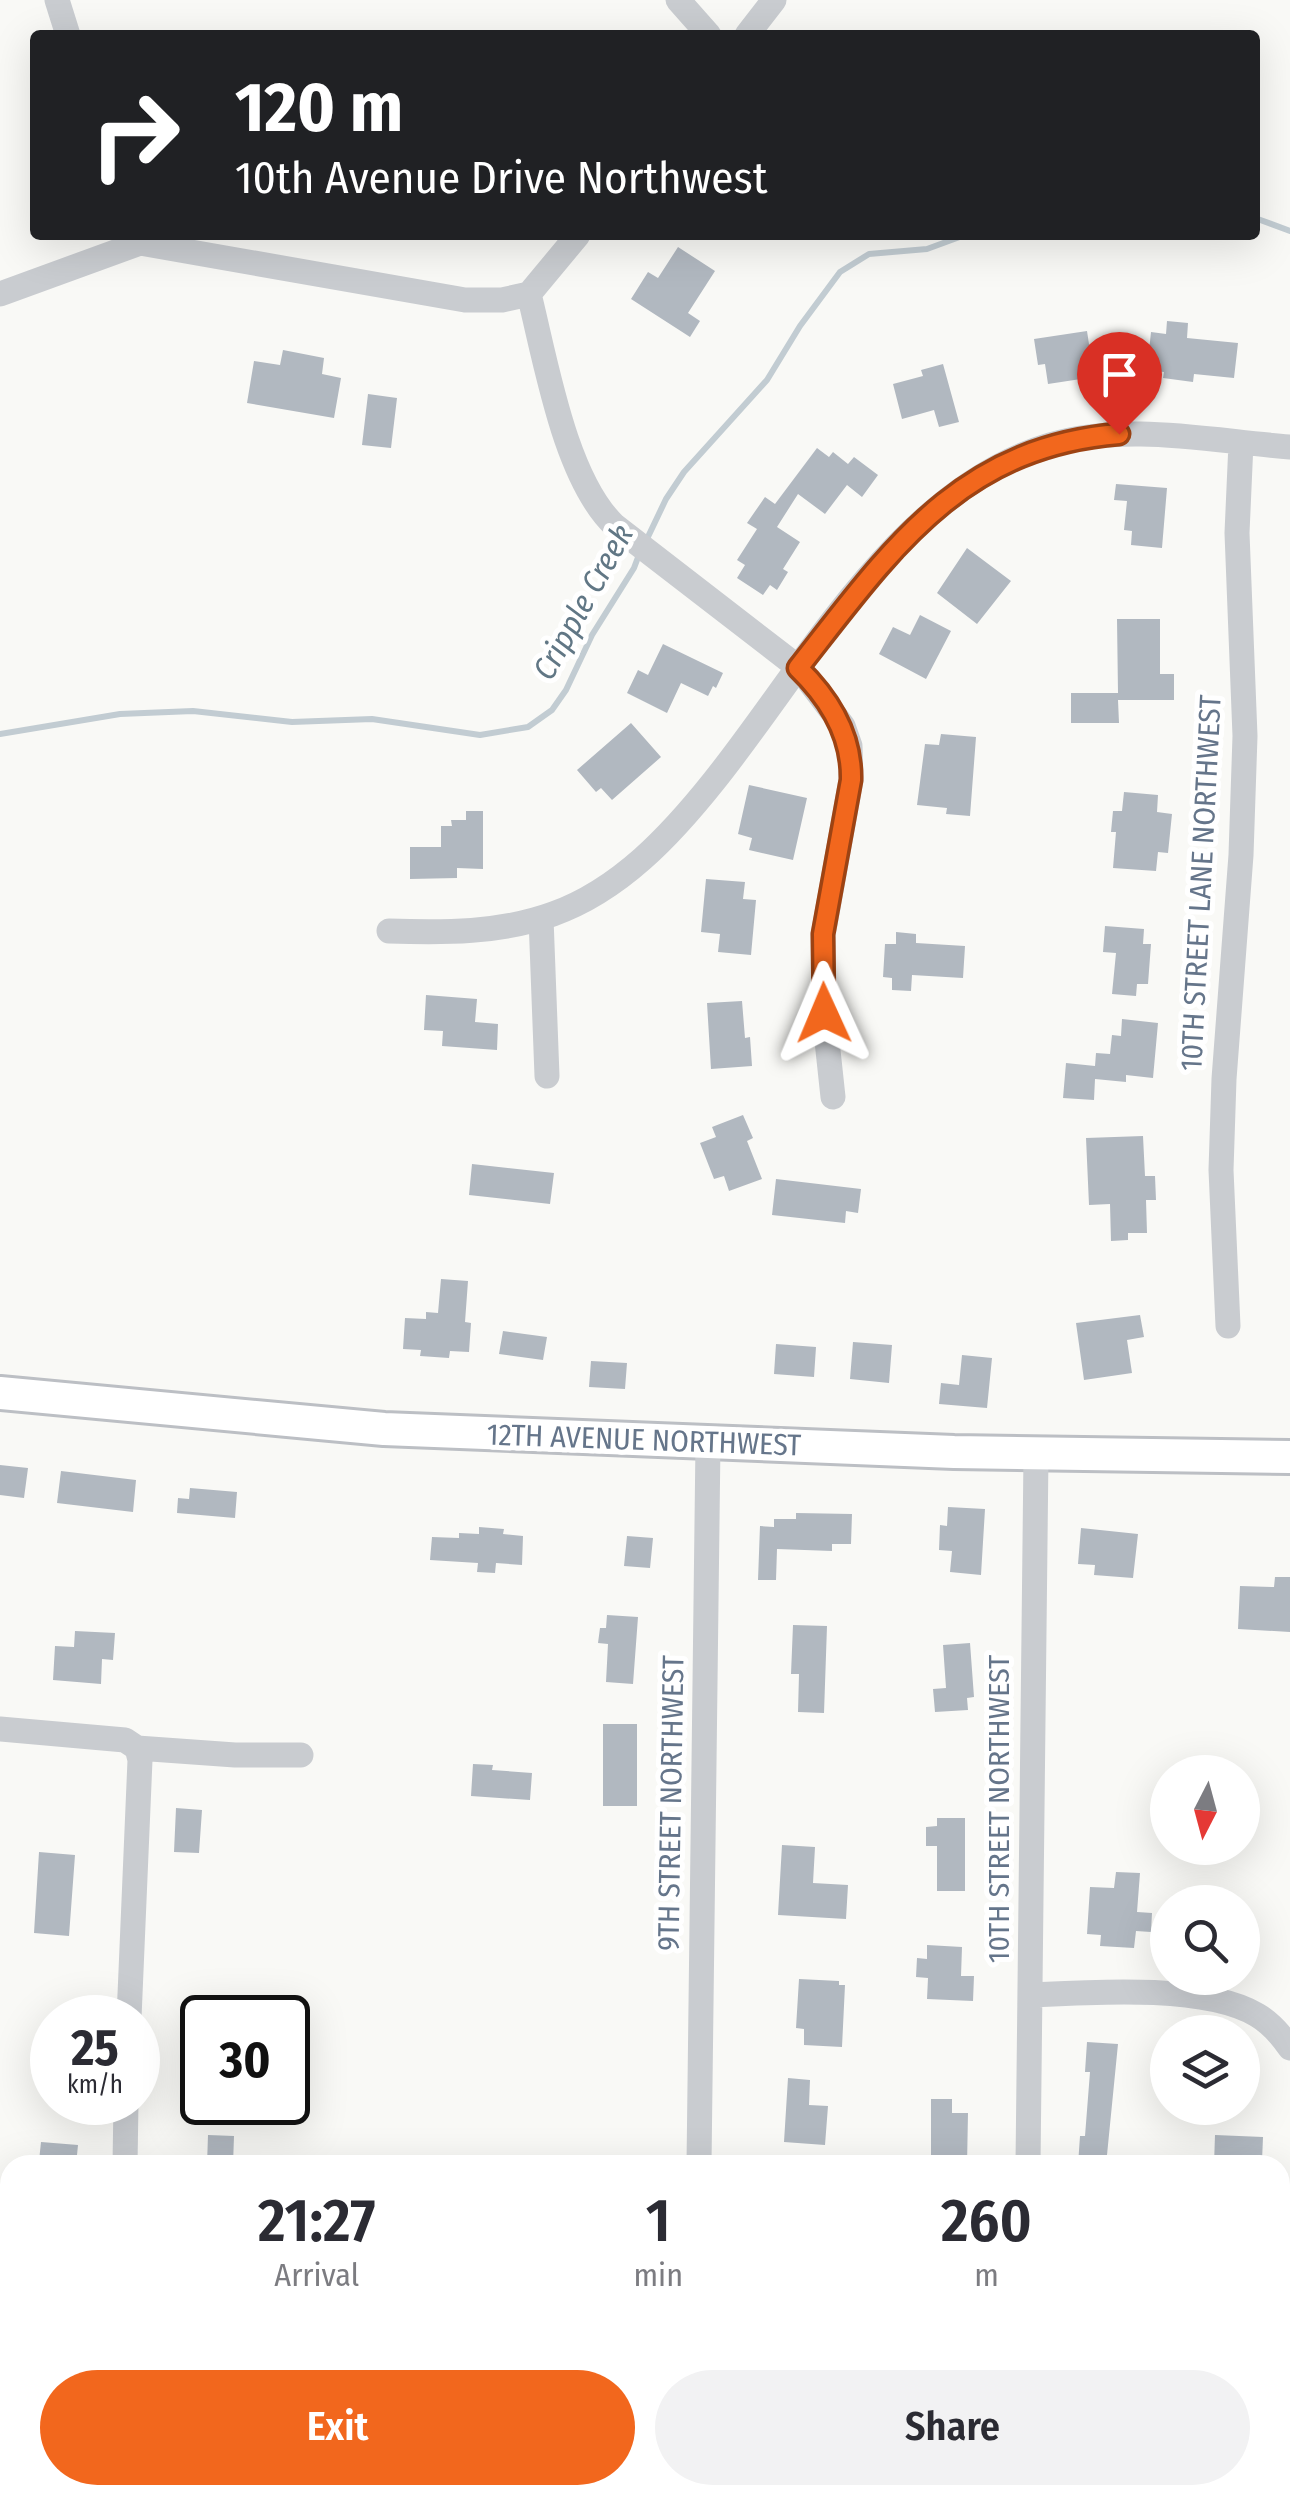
<!DOCTYPE html>
<html lang="en">
<head>
<meta charset="utf-8">
<style>
  :root { --surface:#fff; --page:#f2f2f3; --text:#2b2b33; --muted:#7c7c81; --accent:#f2671d }
  body { margin:0; font-family:"Fira Sans Condensed",sans-serif; background:var(--page); color:var(--text); height:100vh; display:flex; flex-direction:column; font-size:38px; white-space:nowrap }
  * { box-sizing:border-box; margin:0 }
  p { font-size:32px; color:var(--muted) }
  .icon { flex:none; width:55px; height:55px; fill:none; stroke:currentColor; stroke-width:2; stroke-linecap:round; stroke-linejoin:round }
  .map { position:relative; flex:1; overflow:hidden }
  .side { position:absolute; left:0px; top:2155px; width:1290px; height:350px; display:flex; flex-direction:column; background:var(--surface); border-radius:30px 30px 0 0; box-shadow:0 10px 40px #0002 }
  .side>* { flex:none }
  .hud { position:absolute; left:30px; top:30px; width:1230px; height:210px; border-radius:10px; box-shadow:0 10px 40px #0002; background:#202124; color:#fff; overflow:hidden }
  .needle { width:65px; rotate:186deg }
  .tools { position:absolute; left:1150px; top:1755px; display:grid; gap:20px }
  .tools a { display:grid; place-items:center; width:110px; height:110px; border-radius:50%; background:var(--surface); box-shadow:0 10px 40px #0002; font-size:50px }
  .speed { position:absolute; left:30px; top:1995px; display:flex; gap:20px; font-size:50px; font-weight:700; text-align:center }
  .speed>* { display:grid; place-content:center; width:130px; height:130px; border-radius:50%; background:var(--surface); box-shadow:0 10px 40px #0002; line-height:1 }
  .speed small { font-size:25px; font-weight:400 }
  .speed .limit { border:5px solid #111; border-radius:15px; background:#fff; color:#111 }
  .pin { position:absolute; display:grid; place-items:center; width:85px; height:85px; color:#fff; margin:-102px -42px; border-radius:50% 50% 50% 0; rotate:-45deg; box-shadow:0 0 10px #0007 }
  .pin .icon { rotate:45deg }
  .me { position:absolute; width:110px; margin:-55px; rotate:359deg; stroke-linejoin:round; filter:drop-shadow(0 0 8px #0008) }
  .turn { display:flex; align-items:center; gap:35px; height:210px; padding:0 40px; font-size:45px }
  .turn .icon { width:130px; height:130px; stroke-width:2.5 }
  .turn b { display:block; font-size:70px; line-height:85px }
  .eta { display:flex; justify-content:space-evenly; align-items:center; height:170px; text-align:center }
  .eta b { font-size:60px; font-weight:600; line-height:70px }
  .button { display:flex; gap:20px; margin-top:auto; padding:20px 40px }
  .button a { flex:1; height:115px; border-radius:60px; background:var(--accent); color:#fff; font-size:40px; font-weight:600; line-height:115px; text-align:center }
  .button a+a { background:var(--page); color:var(--text) }
  .map>svg:first-child { display:block }
</style>
</head>
<body>
<div class="map">
<svg width="1290" height="2505" viewBox="0 0 1290 2505">
  <rect width="100%" height="100%" fill="#f9f9f6"/>
  <g fill="none" stroke-linecap="round" stroke-linejoin="round">
    <path stroke="#c2ccd2" stroke-width="6" d="M 1255,218 L 1290,231
      M 646,541 L 666,499 L 684,472 L 767,380 L 800,326 L 840,272 L 869,254 L 927,249 L 965,235
      M 0,734 L 120,714 L 193,711 L 292,722 L 372,719 L 480,735 L 528,727 L 552,710 L 566,690 L 592,635 L 634,568 L 640,552"/>
  </g>
  <path fill="#b1b8c0" d="M 678,247 L 715,271 L 688,313 L 700,321 L 690,337 L 631,299 L 648,272 L 658,278 Z
    M 1167,321 L 1188,323 L 1187,338 L 1238,343 L 1234,378 L 1194,374 L 1193,382 L 1163,378 L 1164,372 L 1147,370 L 1151,332 L 1166,334 Z
    M 1087,331 L 1094,377 L 1048,384 L 1045,364 L 1038,365 L 1034,339 Z
    M 283,350 L 324,358 L 322,374 L 341,378 L 334,418 L 247,403 L 254,361 L 280,365 Z
    M 943,364 L 959,422 L 939,427 L 934,410 L 902,419 L 893,384 L 923,376 L 921,370 Z
    M 368,394 L 397,398 L 391,448 L 362,445 Z
    M 817,448 L 829,457 L 833,452 L 848,464 L 854,457 L 878,475 L 862,497 L 847,485 L 825,514 L 798,494 L 777,527 L 800,542 L 783,569 L 788,572 L 777,590 L 770,585 L 763,595 L 737,578 L 745,565 L 737,560 L 757,529 L 747,523 L 765,497 L 775,504 Z
    M 1116,484 L 1167,488 L 1162,548 L 1131,545 L 1132,531 L 1124,530 L 1127,501 L 1114,500 Z
    M 967,548 L 1011,581 L 977,624 L 937,593 Z
    M 920,615 L 951,631 L 926,679 L 879,654 L 893,627 L 910,635 Z
    M 1117,619 L 1160,619 L 1160,674 L 1174,674 L 1174,700 L 1118,700 L 1119,723 L 1071,723 L 1071,693 L 1118,693 Z
    M 663,644 L 723,673 L 716,688 L 713,686 L 708,696 L 681,683 L 667,713 L 627,693 L 638,670 L 648,675 Z
    M 631,723 L 661,757 L 612,800 L 601,788 L 596,792 L 577,770 Z
    M 941,734 L 976,737 L 970,816 L 946,814 L 947,808 L 917,805 L 925,744 L 939,745 Z
    M 749,785 L 807,798 L 793,860 L 749,850 L 752,838 L 738,834 Z
    M 1124,792 L 1158,795 L 1157,812 L 1172,814 L 1168,853 L 1158,852 L 1156,871 L 1113,868 L 1116,832 L 1111,832 L 1113,811 L 1122,811 Z
    M 466,811 L 483,811 L 483,869 L 457,868 L 457,878 L 410,879 L 410,847 L 441,847 L 441,826 L 452,826 L 451,820 L 466,820 Z
    M 706,879 L 745,882 L 743,899 L 756,900 L 751,955 L 718,952 L 720,934 L 701,932 Z
    M 1105,926 L 1144,929 L 1143,944 L 1151,944 L 1148,984 L 1137,984 L 1136,996 L 1112,994 L 1116,953 L 1103,952 Z
    M 896,932 L 916,934 L 916,943 L 965,946 L 963,978 L 912,975 L 911,991 L 892,990 L 892,978 L 883,977 L 885,944 L 896,944 Z
    M 426,995 L 477,999 L 475,1022 L 498,1024 L 497,1050 L 442,1046 L 443,1031 L 424,1030 Z
    M 742,1001 L 745,1038 L 750,1037 L 752,1066 L 711,1069 L 707,1003 Z
    M 1122,1019 L 1158,1023 L 1153,1078 L 1126,1075 L 1126,1082 L 1095,1079 L 1094,1100 L 1063,1098 L 1066,1063 L 1095,1066 L 1096,1053 L 1110,1054 L 1112,1035 L 1121,1036 Z
    M 743,1115 L 753,1138 L 747,1141 L 762,1179 L 729,1191 L 724,1176 L 714,1179 L 700,1143 L 716,1137 L 712,1127 Z
    M 1143,1136 L 1145,1176 L 1155,1176 L 1156,1200 L 1146,1200 L 1147,1233 L 1128,1233 L 1128,1240 L 1111,1241 L 1110,1204 L 1089,1205 L 1086,1138 Z
    M 472,1164 L 554,1173 L 550,1204 L 469,1195 Z
    M 776,1179 L 861,1189 L 858,1213 L 846,1211 L 845,1223 L 772,1215 Z
    M 441,1279 L 468,1281 L 465,1322 L 471,1323 L 469,1352 L 450,1351 L 449,1358 L 420,1356 L 421,1350 L 403,1349 L 405,1318 L 426,1319 L 426,1312 L 438,1313 Z
    M 1140,1315 L 1144,1337 L 1127,1340 L 1132,1373 L 1084,1380 L 1076,1323 Z
    M 503,1331 L 547,1337 L 543,1360 L 499,1354 Z
    M 853,1342 L 892,1345 L 889,1383 L 850,1379 Z
    M 776,1344 L 816,1347 L 814,1377 L 774,1374 Z
    M 962,1355 L 992,1358 L 987,1408 L 939,1404 L 941,1383 L 959,1385 Z
    M 591,1361 L 627,1363 L 625,1389 L 589,1387 Z
    M 0,1465 L 28,1468 L 24,1498 L 0,1495 Z
    M 61,1471 L 136,1480 L 133,1512 L 57,1503 Z
    M 190,1488 L 237,1492 L 235,1518 L 177,1513 L 178,1498 L 189,1499 Z
    M 948,1507 L 985,1509 L 981,1575 L 950,1572 L 952,1551 L 939,1550 L 940,1525 L 947,1526 Z
    M 796,1513 L 852,1514 L 851,1544 L 832,1544 L 832,1551 L 777,1549 L 776,1580 L 758,1580 L 760,1526 L 774,1527 L 774,1519 L 796,1519 Z
    M 479,1527 L 504,1529 L 503,1534 L 523,1536 L 522,1565 L 496,1563 L 495,1573 L 477,1572 L 478,1563 L 430,1560 L 432,1537 L 459,1538 L 459,1533 L 479,1534 Z
    M 1081,1528 L 1138,1534 L 1133,1578 L 1094,1575 L 1095,1565 L 1078,1564 Z
    M 627,1536 L 653,1538 L 650,1568 L 624,1566 Z
    M 1275,1577 L 1290,1577 L 1290,1632 L 1238,1629 L 1240,1586 L 1274,1587 Z
    M 607,1615 L 638,1617 L 633,1684 L 606,1682 L 608,1644 L 598,1643 L 600,1628 L 606,1628 Z
    M 793,1625 L 827,1626 L 824,1713 L 798,1712 L 799,1674 L 791,1674 Z
    M 75,1631 L 115,1633 L 113,1660 L 102,1659 L 101,1684 L 53,1680 L 55,1646 L 74,1647 Z
    M 970,1643 L 974,1697 L 967,1698 L 968,1710 L 935,1712 L 933,1689 L 946,1688 L 943,1645 Z
    M 603,1724 L 637,1724 L 637,1806 L 603,1806 Z
    M 473,1764 L 493,1765 L 492,1770 L 532,1773 L 530,1800 L 471,1796 Z
    M 176,1808 L 202,1810 L 199,1853 L 174,1852 Z
    M 937,1818 L 965,1818 L 965,1891 L 937,1891 L 937,1846 L 926,1846 L 926,1827 L 937,1826 Z
    M 782,1845 L 815,1847 L 813,1883 L 848,1885 L 846,1919 L 778,1915 Z
    M 39,1852 L 75,1855 L 69,1936 L 34,1933 Z
    M 1116,1872 L 1140,1873 L 1137,1912 L 1152,1913 L 1151,1932 L 1136,1931 L 1134,1948 L 1100,1946 L 1101,1935 L 1087,1934 L 1090,1887 L 1114,1888 Z
    M 927,1945 L 962,1947 L 961,1976 L 974,1976 L 973,2001 L 927,1999 L 928,1978 L 916,1977 L 917,1958 L 927,1959 Z
    M 799,1979 L 839,1981 L 839,1985 L 845,1985 L 842,2047 L 804,2045 L 804,2029 L 796,2028 Z
    M 1087,2042 L 1118,2044 L 1106,2165 L 1078,2165 L 1080,2136 L 1085,2136 L 1090,2072 L 1085,2072 Z
    M 788,2078 L 810,2080 L 809,2105 L 828,2106 L 825,2145 L 784,2142 Z
    M 931,2099 L 952,2099 L 952,2113 L 968,2113 L 967,2165 L 931,2165 Z
    M 208,2135 L 234,2136 L 233,2165 L 207,2165 Z
    M 1215,2135 L 1263,2137 L 1262,2161 L 1251,2161 L 1251,2165 L 1214,2165 Z
    M 41,2142 L 78,2145 L 76,2165 L 49,2165 L 49,2162 L 39,2161 Z"/>
  <g fill="none" stroke-linecap="round" stroke-linejoin="round">
    <defs>
      <path id="major" d="M 0,1393 L 384,1429 L 954,1452 L 1290,1457"/>
    </defs>
    <use href="#major" stroke="#bcbfc4" stroke-width="38"/>
    <path stroke="#c9ccd0" stroke-width="25" d="M 57,0 L 68,35
      M 678,0 L 709,35
      M 747,35 L 774,0
      M 0,294 L 140,243 L 465,300 L 502,300 L 529,294 L 578,235
      M 529,294 C 546,362 565,479 615,526 L 799,668 L 843,726 L 850,746 L 851,780 L 823,935 L 824,1013 L 833,1097
      M 541,918 L 547,1076
      M 389,931 C 443,933 501,933 553,914 C 620,890 671,835 714,781 C 807,665 899,490 1050,445 C 1127,422 1211,441 1290,447
      M 1228,1326 L 1221,1170 L 1224,1079 L 1241,855 L 1245,736 L 1237,533 L 1241,443
      M 0,1729 L 125,1740 L 137,1748 L 235,1755 L 301,1755
      M 1031,1995 C 1091,1992 1205,1984 1257,2015 C 1271,2023 1281,2035 1290,2048
      M 129,2018 L 140,1760 L 137,1748
      M 125,2165 L 126,2102
      M 699,2165 L 708,1442
      M 1028,2165 L 1036,1454
      M 114,2495 L 114,2505
      M 699,2495 L 699,2505
      M 1021,2505 L 1023,2495"/>
    <use href="#major" stroke="#fff" stroke-width="32"/>
  </g>
  <g fill="none" stroke-linecap="round" stroke-linejoin="round">
    <defs>
      <path id="route" d="M 824,1013 L 823,934 L 851,780 C 852,735 830,699 798,668 C 890,551 959,447 1119,434"/>
    </defs>
    <use href="#route" stroke="#9d4313" stroke-width="25"/>
    <use href="#route" stroke="#f2671d" stroke-width="18"/>
  </g>
  <g text-anchor="middle" dominant-baseline="central" stroke-width="10" stroke-linejoin="round" paint-order="stroke">
    <g font-size="30" fill="#65758a" stroke="#fff">
      <text transform="translate(1201 883) rotate(-87)">10TH STREET LANE NORTHWEST</text>
      <text transform="translate(644 1440) rotate(2)">12TH AVENUE NORTHWEST</text>
      <text transform="translate(671 1803) rotate(-89)">9TH STREET NORTHWEST</text>
      <text transform="translate(999 1809) rotate(-90)">10TH STREET NORTHWEST</text>
    </g>
    <g font-size="32" font-style="italic" fill="#617785" stroke="#fff">
      <text transform="translate(583 602) rotate(-61)">Cripple Creek</text>
    </g>
  </g>
</svg>
<div class="tools">
<a><svg class="needle" viewBox="-14 -14 28 28"><path d="M0-13l5 13h-10z" fill="#e53935"/><path d="M0 13l5-13h-10z" fill="#7c7c81"/></svg></a>
<a><svg class="icon" aria-label="search" viewBox="0 0 24 24"><circle cx="10" cy="10" r="6"/><path d="M15 15l6 6"/></svg></a>
<a><svg class="icon" aria-label="layers" viewBox="0 0 24 24"><path d="M12 4l9 5-9 5-9-5zM3 14l9 5 9-5"/></svg></a>
</div>
<div class="speed"><div>25<small>km/h</small></div><div class="limit">30</div></div>
<div class="pin" style="left:1119px;top:434px;background:#d93025"><svg class="icon" aria-label="arrive" viewBox="0 0 24 24"><path d="M6 21V4h12l-3 4 3 4H6"/></svg></div>
<svg class="me" style="left:824px;top:1013px" viewBox="-20 -20 40 40"><path d="M0-17L14 15 0 8-14 15z" fill="#f2671d" stroke="#fff" stroke-width="4"/></svg>
<div class="hud">
<div class="turn"><svg class="icon" aria-label="right" viewBox="0 0 24 24"><path d="M7 20v-9h11M14 6l5 5-5 5"/></svg><div><b>120 m</b>10th Avenue Drive Northwest</div></div>
</div>
<section class="side">
<div class="eta">
<div><b>21:27</b><p>Arrival</p></div>
<div><b>1</b><p>min</p></div>
<div><b>260</b><p>m</p></div>
</div>
<div class="button"><a>Exit</a><a>Share</a></div>
</section>
</div>
</body>
</html>
